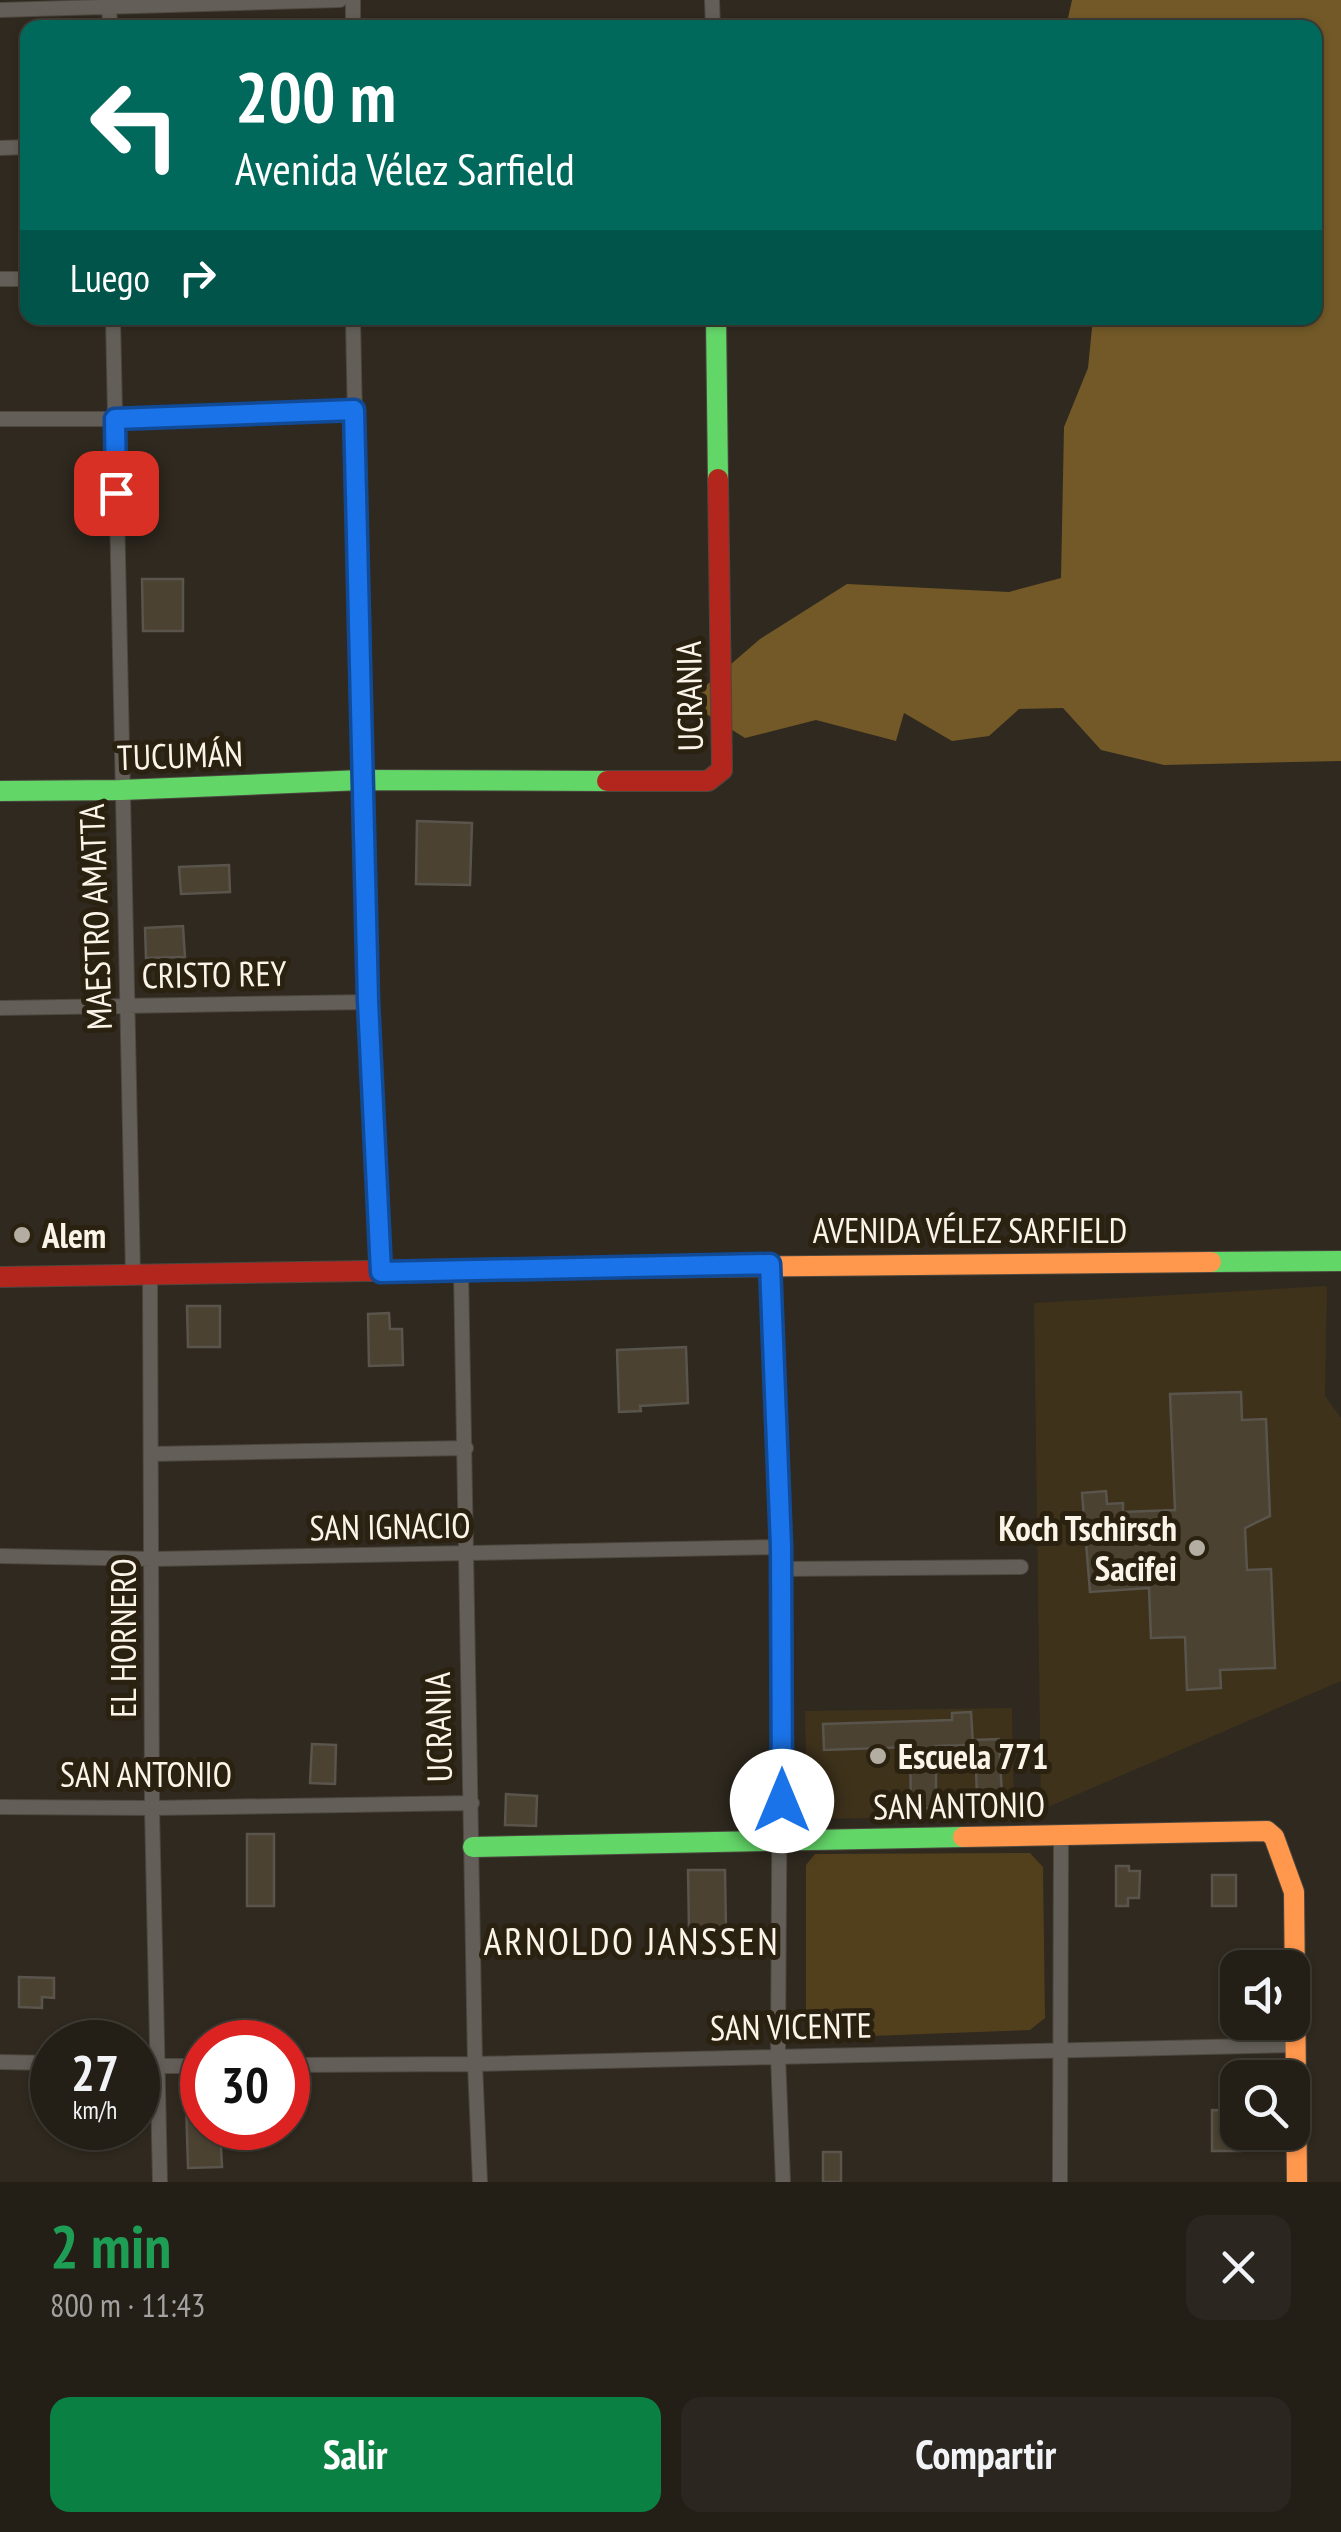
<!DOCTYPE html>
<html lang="es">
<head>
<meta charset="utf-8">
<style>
  :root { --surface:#231f17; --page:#2b2720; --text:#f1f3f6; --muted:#a3a2a1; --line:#403d36; --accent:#0b8043 }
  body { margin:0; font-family:"PT Sans Narrow",sans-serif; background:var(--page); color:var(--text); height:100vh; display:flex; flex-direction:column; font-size:38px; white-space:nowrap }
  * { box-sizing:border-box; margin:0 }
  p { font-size:32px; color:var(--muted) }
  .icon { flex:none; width:55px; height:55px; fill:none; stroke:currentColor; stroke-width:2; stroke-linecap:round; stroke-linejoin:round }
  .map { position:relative; height:2182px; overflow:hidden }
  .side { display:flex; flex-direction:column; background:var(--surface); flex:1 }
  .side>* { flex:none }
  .guide { position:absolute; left:20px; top:20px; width:1302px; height:305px; border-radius:20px; box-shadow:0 2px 8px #0004,0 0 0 2px var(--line); background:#00695c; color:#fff; overflow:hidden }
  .fabs { position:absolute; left:1220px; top:1950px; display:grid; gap:20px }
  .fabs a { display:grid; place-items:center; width:90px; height:90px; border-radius:20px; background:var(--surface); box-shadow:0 2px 8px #0004,0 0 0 2px var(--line); font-size:50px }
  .speed { position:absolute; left:30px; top:2020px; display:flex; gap:20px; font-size:50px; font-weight:700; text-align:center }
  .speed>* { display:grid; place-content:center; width:130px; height:130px; border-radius:50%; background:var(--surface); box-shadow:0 2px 8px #0004,0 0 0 2px var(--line); line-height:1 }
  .speed small { font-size:25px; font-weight:400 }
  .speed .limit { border:15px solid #d22; background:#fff; color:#111 }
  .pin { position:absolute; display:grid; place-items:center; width:85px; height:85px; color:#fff; margin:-42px; border-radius:20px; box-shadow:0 5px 15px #0006 }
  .me { position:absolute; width:110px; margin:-55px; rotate:0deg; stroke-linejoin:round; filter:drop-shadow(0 0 8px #0008) }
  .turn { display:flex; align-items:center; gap:35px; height:210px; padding:0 50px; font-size:45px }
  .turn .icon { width:130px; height:130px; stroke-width:2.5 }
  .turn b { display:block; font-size:70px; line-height:85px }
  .then { display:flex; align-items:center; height:95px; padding:0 50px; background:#0003; gap:20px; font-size:38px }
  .round { display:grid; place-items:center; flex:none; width:105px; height:105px; border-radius:20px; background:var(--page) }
  .summary { display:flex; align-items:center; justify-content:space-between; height:170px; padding:0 50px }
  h1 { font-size:60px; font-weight:600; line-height:75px; color:#1e9e55 }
  .button { display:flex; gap:20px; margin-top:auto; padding:20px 50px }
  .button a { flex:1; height:115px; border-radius:20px; background:var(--accent); color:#fff; font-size:40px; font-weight:600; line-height:115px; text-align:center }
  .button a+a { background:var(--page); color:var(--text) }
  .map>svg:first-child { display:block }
</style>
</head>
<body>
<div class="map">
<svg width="1341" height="2182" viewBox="0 0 1341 2182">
  <rect width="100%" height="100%" fill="#2f291f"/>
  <path fill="#3e321b" d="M 1327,1286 L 1325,1396 L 1341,1418 L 1341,1681 L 1041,1810 L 1034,1303 Z
    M 1012,1708 L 1014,1816 L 807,1819 L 805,1711 Z"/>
  <path fill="#523f1c" d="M 1030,1853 L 1043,1867 L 1045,2018 L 1030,2030 L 819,2038 L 806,2026 L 806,1865 L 815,1854 Z"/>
  <path fill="#725927" d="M 1072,0 L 1341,0 L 1341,761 L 1164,765 L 1101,750 L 1063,708 L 1019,709 L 989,736 L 952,741 L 904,713 L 896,741 L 816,720 L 745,738 L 687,702 L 760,639 L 847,584 L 1009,592 L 1061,578 L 1064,427 L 1088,368 L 1093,318 L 1315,318 L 1315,28 L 1066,27 Z"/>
  <path fill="#4b4232" stroke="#59544c" stroke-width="2.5" d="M 142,579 L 183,579 L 183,631 L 143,631 Z
    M 417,821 L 472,823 L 470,885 L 416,884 Z
    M 229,865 L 230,892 L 181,894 L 179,867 Z
    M 183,926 L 185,957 L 146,958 L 145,928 Z
    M 187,1306 L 220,1306 L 220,1347 L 188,1347 Z
    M 389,1313 L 390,1329 L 402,1329 L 403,1365 L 369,1366 L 368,1314 Z
    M 686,1347 L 688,1403 L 640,1406 L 641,1411 L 619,1412 L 617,1350 Z
    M 1241,1392 L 1242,1420 L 1266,1419 L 1270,1516 L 1245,1528 L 1247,1570 L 1271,1569 L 1275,1668 L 1220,1670 L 1221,1688 L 1187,1690 L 1185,1637 L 1151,1638 L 1149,1588 L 1090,1592 L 1082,1493 L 1106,1491 L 1107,1504 L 1123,1503 L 1123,1512 L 1175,1510 L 1170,1394 Z
    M 971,1712 L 973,1745 L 936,1746 L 936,1808 L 911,1809 L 910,1747 L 824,1750 L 823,1724 L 952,1720 L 952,1713 Z
    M 999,1739 L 1002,1796 L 977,1797 L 975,1740 Z
    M 312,1744 L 336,1745 L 335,1784 L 310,1783 Z
    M 506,1794 L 537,1796 L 536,1826 L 505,1825 Z
    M 247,1834 L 274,1834 L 274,1906 L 247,1906 Z
    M 1116,1866 L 1129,1866 L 1129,1871 L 1140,1871 L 1139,1898 L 1128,1898 L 1128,1906 L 1116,1906 Z
    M 688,1870 L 725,1870 L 726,1930 L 689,1930 Z
    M 1212,1875 L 1236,1875 L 1236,1906 L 1212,1906 Z
    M 19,1977 L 54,1978 L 54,1998 L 42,1997 L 42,2008 L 19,2007 Z
    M 186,2101 L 202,2101 L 202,2128 L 220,2128 L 222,2167 L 188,2168 Z
    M 1212,2110 L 1238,2111 L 1240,2151 L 1212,2151 Z
    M 823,2152 L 841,2152 L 841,2182 L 823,2182 Z"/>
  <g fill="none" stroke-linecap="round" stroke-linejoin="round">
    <defs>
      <path id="street" d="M 353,0 L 353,28
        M 712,0 L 713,28
        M 109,1 L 110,28
        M 0,10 L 340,0
        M 0,148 L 28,147
        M 0,279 L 28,279
        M 113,318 L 133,1275
        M 353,318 L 362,780 L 381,1272
        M 0,419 L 115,419 L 354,410
        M 0,1008 L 369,1002
        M 770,1264 L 781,1547 L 778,2056 L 783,2182
        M 461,1270 L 475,2064 L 480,2182
        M 150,1275 L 152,1808 L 160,2182
        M 152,1454 L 466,1448
        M 0,1556 L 154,1559 L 781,1547
        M 781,1569 L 1021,1567
        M 0,1807 L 152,1808 L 472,1803
        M 0,2062 L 52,2063
        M 288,2065 L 475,2064 L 1296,2045
        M 138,2066 L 202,2066
        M 1060,2182 L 1061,1836"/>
      <path id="fast" d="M 716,318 L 718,479
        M 0,791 L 121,790 L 362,780 L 607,781
        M 1211,1262 L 1341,1261
        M 473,1847 L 963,1837"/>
      <path id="slow" d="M 428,1270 L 1211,1262
        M 963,1837 L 1267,1831 L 1274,1837 L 1294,1892 L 1297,2182"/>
      <path id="jam" d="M 607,781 L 708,781 L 722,770 L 718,479
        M 0,1277 L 428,1270"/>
    </defs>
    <use href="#street" stroke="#4c473f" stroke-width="16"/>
    <use href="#fast" stroke="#4c473f" stroke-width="22"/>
    <use href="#slow" stroke="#4c473f" stroke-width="22"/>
    <use href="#jam" stroke="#4c473f" stroke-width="22"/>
    <use href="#street" stroke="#635f58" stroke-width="14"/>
    <use href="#fast" stroke="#63d668" stroke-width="20"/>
    <use href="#slow" stroke="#ff974d" stroke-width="20"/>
    <use href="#jam" stroke="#b3261e" stroke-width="20"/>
  </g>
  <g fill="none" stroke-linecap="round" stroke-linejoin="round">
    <defs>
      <path id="route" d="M 116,493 L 115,419 L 354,410 L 368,1002 L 381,1272 L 770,1264 L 781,1547 L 782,1801"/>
    </defs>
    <use href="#route" stroke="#114b97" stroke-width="25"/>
    <use href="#route" stroke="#1a73e8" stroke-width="18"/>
  </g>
  <g fill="#b4ada2" stroke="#2b2110" stroke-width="4">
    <circle cx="22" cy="1235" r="10"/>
    <circle cx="1197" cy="1548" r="10"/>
    <circle cx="878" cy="1756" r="10"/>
  </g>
  <g text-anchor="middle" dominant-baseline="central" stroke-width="10" stroke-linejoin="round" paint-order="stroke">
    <g font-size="35" fill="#fbf4e9" stroke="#2b2110">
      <text transform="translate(689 696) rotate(-91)">UCRANIA</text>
      <text transform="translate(180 755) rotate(-2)">TUCUMÁN</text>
      <text transform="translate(95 917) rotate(-92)">MAESTRO AMATTA</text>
      <text transform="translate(214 974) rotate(-1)">CRISTO REY</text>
      <text x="970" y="1230">AVENIDA VÉLEZ SARFIELD</text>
      <text transform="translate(390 1526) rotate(-1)">SAN IGNACIO</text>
      <text transform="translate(123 1638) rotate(-90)">EL HORNERO</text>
      <text transform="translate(438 1727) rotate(-91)">UCRANIA</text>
      <text x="146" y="1774">SAN ANTONIO</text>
      <text transform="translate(959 1805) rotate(-1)">SAN ANTONIO</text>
      <text transform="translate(791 2026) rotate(-1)">SAN VICENTE</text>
    </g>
    <g font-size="35" font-weight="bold" fill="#fbf4e9" stroke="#2b2110" text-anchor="start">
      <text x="42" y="1235">Alem</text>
      <text x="1177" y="1528" text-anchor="end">Koch Tschirsch<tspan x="1177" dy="40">Sacifei</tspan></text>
      <text x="898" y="1756">Escuela 771</text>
    </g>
    <g font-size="38" letter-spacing="2.5" fill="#fbf4e9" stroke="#2b2110">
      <text x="632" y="1940">ARNOLDO JANSSEN</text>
    </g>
  </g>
</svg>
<div class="fabs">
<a><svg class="icon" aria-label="sound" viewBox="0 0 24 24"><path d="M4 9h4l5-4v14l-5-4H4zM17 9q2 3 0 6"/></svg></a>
<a><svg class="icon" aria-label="search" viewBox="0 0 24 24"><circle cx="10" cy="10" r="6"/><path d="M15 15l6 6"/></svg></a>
</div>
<div class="speed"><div>27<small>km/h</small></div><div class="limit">30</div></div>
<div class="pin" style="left:116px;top:493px;background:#d93025"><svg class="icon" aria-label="arrive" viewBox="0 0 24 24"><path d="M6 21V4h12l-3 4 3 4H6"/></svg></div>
<svg class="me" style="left:782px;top:1801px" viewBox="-20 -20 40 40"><circle r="19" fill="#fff"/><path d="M0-13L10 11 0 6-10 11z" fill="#1a73e8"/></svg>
<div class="guide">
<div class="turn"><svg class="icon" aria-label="left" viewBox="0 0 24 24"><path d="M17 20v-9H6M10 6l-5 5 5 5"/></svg><div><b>200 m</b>Avenida Vélez Sarfield</div></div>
<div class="then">Luego<svg class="icon" aria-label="right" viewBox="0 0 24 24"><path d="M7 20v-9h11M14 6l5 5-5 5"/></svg></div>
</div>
</div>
<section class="side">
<div class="summary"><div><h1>2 min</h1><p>800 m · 11:43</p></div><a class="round"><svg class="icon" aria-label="close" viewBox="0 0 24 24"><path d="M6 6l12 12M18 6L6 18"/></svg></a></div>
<div class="button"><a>Salir</a><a>Compartir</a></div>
</section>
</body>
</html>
